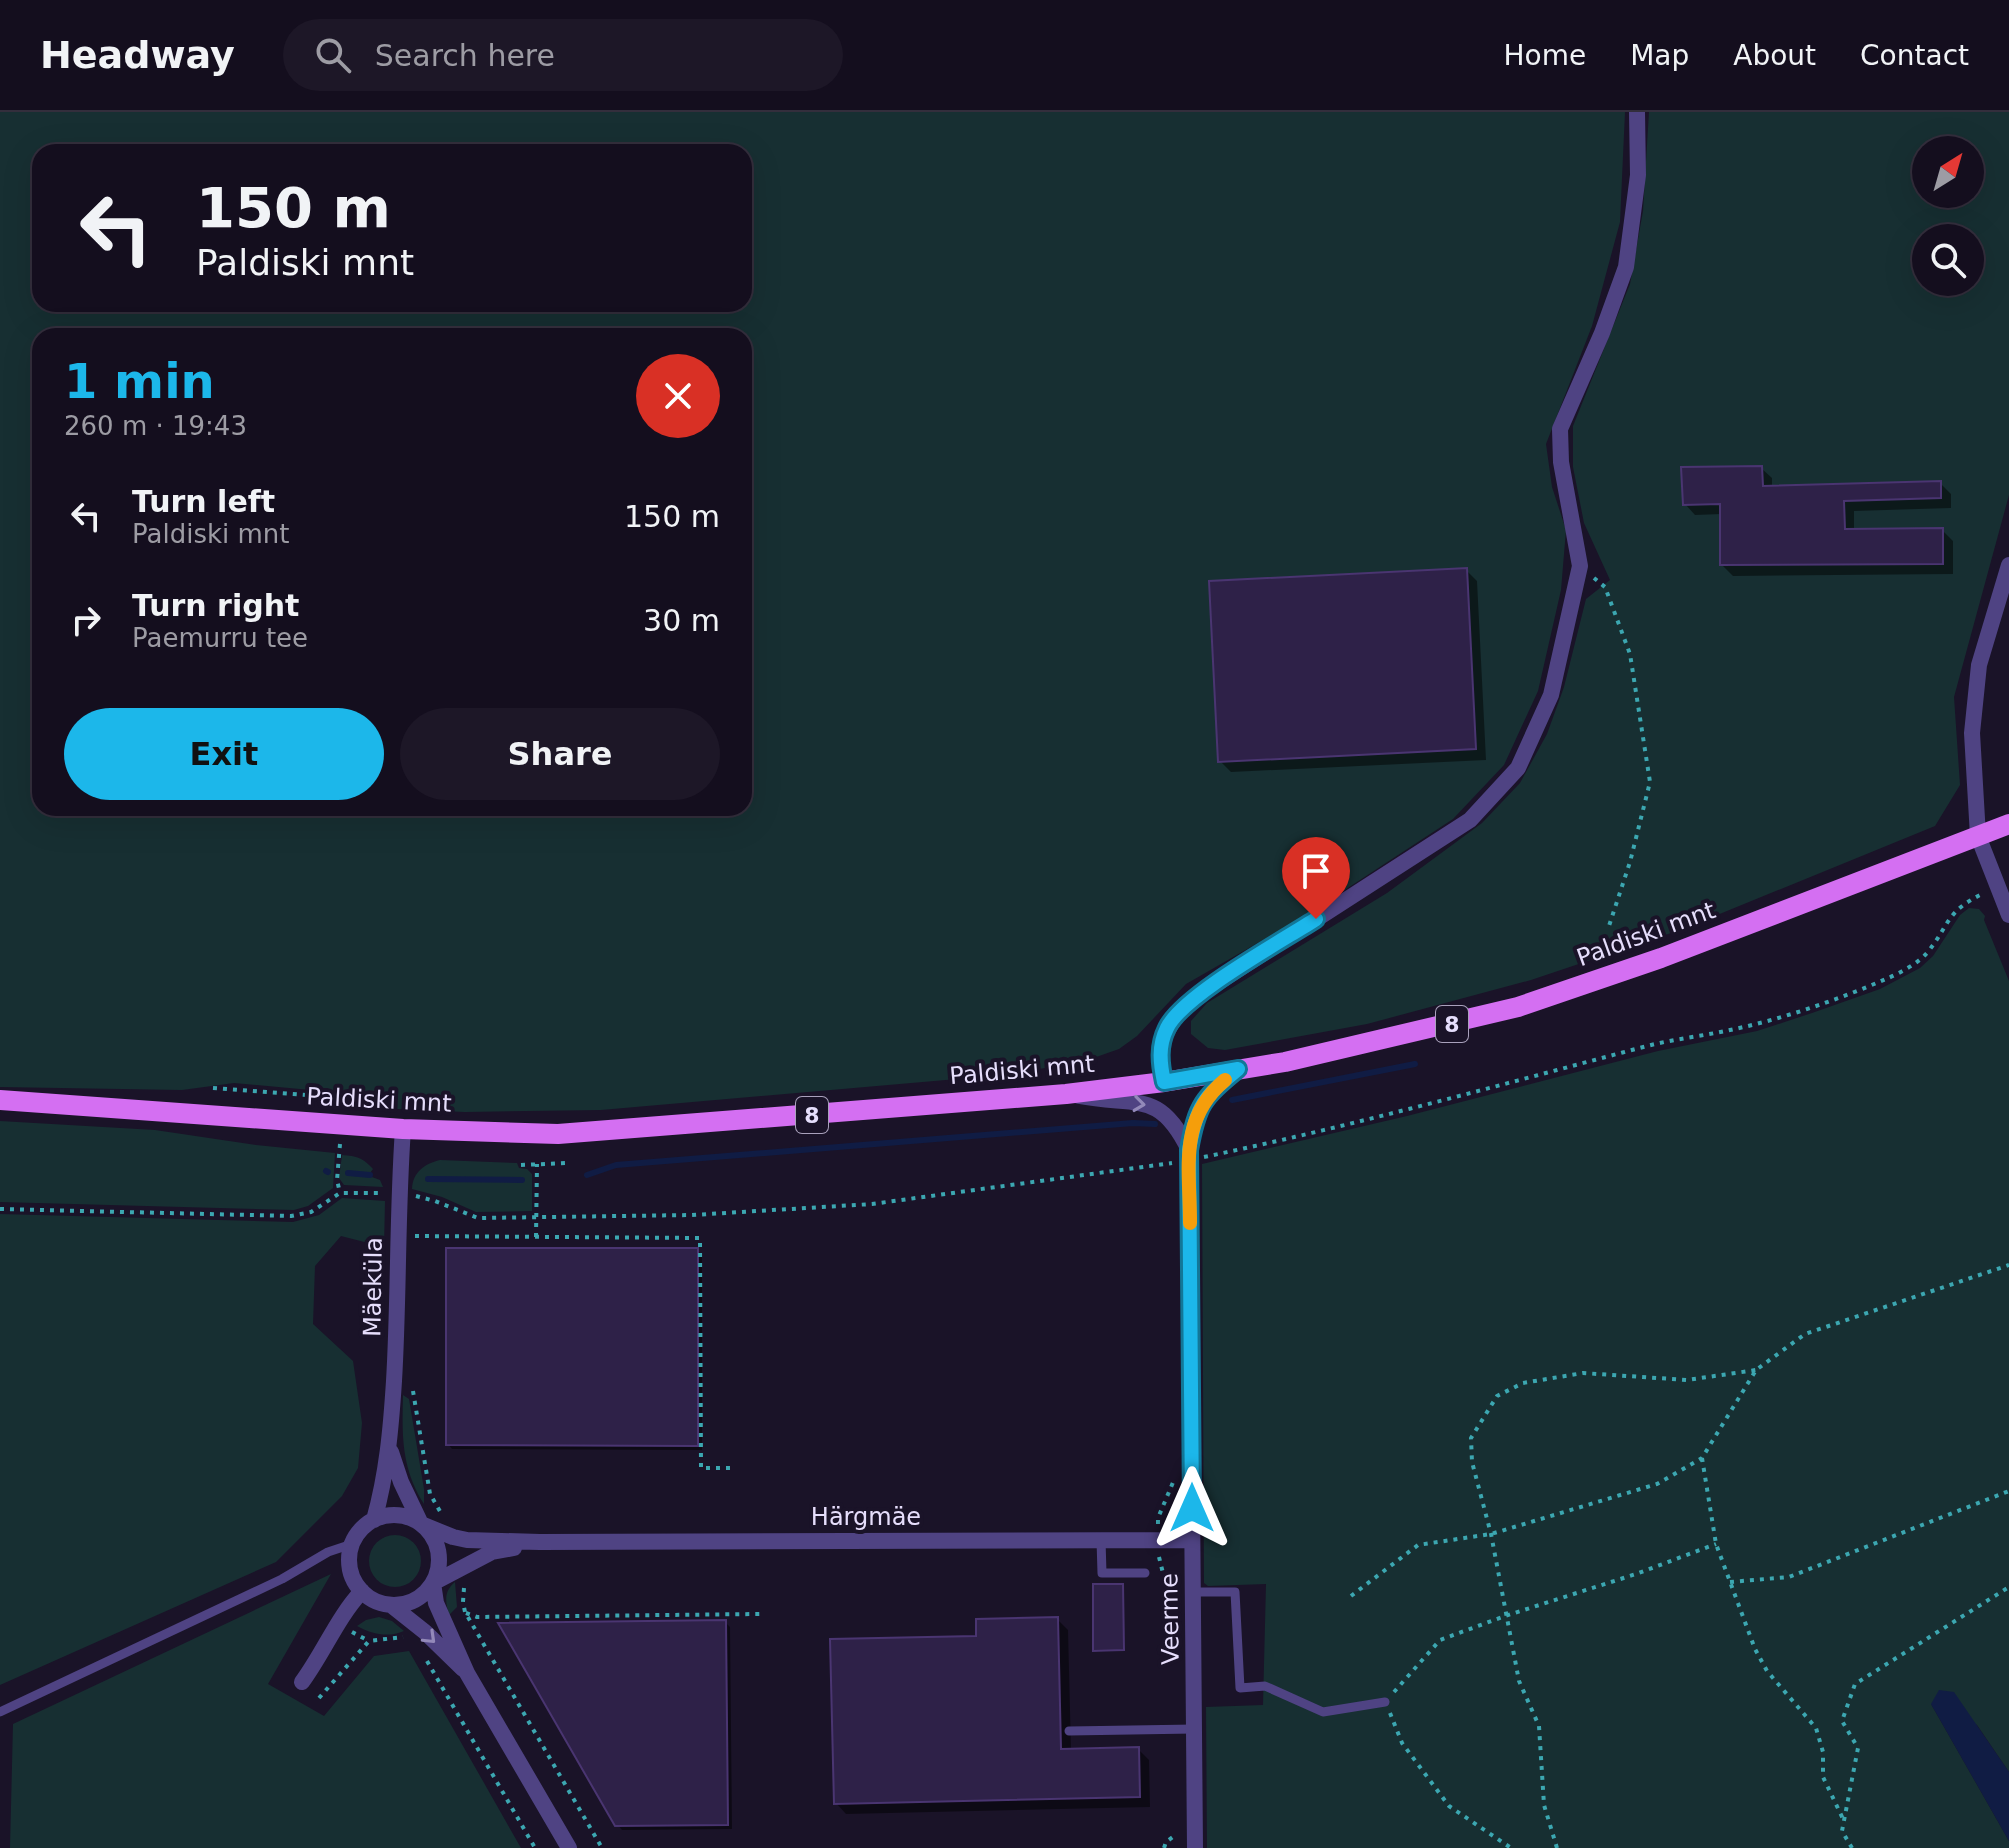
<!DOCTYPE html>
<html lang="en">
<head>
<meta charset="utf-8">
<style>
  :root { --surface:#140e1e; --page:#1d1727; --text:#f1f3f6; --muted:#9d9ca4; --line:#332e3c; --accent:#1cb7ea }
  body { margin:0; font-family:"DejaVu Sans",sans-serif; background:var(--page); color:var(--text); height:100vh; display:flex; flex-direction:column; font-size:30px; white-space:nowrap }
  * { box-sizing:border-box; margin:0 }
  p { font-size:26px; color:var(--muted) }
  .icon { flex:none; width:44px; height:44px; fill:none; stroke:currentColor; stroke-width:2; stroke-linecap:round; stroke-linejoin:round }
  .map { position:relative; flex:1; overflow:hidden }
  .details { position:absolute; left:32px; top:216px; width:720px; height:488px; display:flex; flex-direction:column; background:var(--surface); border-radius:24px; box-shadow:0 8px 32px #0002,0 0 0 2px var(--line) }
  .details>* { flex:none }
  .hud { position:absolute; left:32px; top:32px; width:720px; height:168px; border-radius:24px; box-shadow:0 8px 32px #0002,0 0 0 2px var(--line); background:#140e1e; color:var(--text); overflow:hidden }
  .needle { width:52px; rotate:37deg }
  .fabs { position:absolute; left:1912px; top:24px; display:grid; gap:16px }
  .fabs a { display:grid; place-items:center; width:72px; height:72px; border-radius:50%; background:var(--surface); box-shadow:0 8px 32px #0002,0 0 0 2px var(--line); font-size:40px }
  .pin { position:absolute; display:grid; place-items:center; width:68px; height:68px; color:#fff; margin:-82px -34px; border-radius:50% 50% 50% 0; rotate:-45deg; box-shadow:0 0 8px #0007 }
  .pin .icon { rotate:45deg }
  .me { position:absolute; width:88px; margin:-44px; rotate:0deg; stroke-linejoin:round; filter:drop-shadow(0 0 6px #0008) }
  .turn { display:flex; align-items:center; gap:28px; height:168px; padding:0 32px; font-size:36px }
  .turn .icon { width:104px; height:104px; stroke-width:2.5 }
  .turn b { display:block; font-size:56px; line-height:68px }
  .round { display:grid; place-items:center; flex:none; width:84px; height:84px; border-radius:42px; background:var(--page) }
  .overview { display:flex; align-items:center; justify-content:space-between; height:136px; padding:0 32px }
  h1 { font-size:48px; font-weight:700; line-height:60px; color:var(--accent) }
  .button { display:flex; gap:16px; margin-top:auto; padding:16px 32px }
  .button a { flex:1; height:92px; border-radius:48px; background:var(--accent); color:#111; font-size:32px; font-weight:700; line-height:92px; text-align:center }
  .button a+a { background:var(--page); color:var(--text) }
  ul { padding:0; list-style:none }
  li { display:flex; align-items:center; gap:24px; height:104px; padding:0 32px }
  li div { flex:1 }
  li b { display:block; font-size:30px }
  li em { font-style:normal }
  header { display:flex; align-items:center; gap:48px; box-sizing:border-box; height:112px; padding:0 40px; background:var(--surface); border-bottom:2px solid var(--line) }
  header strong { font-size:38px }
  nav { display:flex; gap:44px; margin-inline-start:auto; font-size:28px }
  .search { width:560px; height:72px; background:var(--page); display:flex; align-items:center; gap:20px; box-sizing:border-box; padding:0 28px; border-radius:44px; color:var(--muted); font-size:30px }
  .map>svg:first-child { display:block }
</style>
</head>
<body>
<header>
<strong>Headway</strong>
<div class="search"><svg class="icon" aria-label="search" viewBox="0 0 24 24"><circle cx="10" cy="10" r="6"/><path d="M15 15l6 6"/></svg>Search here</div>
<nav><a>Home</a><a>Map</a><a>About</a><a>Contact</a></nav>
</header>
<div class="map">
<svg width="2009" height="1736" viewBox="0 0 2009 1736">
  <rect width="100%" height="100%" fill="#1a1328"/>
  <path fill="#172f32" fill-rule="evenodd" d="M 0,0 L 1625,0 L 1620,110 L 1592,214 L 1546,332 L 1552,375 L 1566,418 L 1561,478 L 1538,579 L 1504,653 L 1453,707 L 1305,804 L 1186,872 L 1137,924 L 1119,937 L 1082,950 L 1003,963 L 601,998 L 465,1000 L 352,995 L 343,981 L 234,971 L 182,978 L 0,975 ZM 40,40 L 744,40 L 744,192 L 40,192 ZM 40,224 L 744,224 L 744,696 L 40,696 Z
    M 1649,0 L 2009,0 L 2009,383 L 1954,585 L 1960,673 L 1935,714 L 1683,817 L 1531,868 L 1367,912 L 1225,938 L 1208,936 L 1191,922 L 1191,909 L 1207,891 L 1387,781 L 1482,711 L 1520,671 L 1547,622 L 1564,575 L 1586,487 L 1610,468 L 1584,411 L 1573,355 L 1573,314 L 1630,172 L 1643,99 ZM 1926,38 L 1970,38 L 1970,82 L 1926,82 ZM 1926,126 L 1970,126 L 1970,170 L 1926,170 Z
    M 1969,796 L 1979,797 L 1985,804 L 1984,808 L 2009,869 L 2009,1660 L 1977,1613 L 1931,1592 L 2009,1729 L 2009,1736 L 1207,1736 L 1206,1595 L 1263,1593 L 1266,1472 L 1208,1474 L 1204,1471 L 1202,1052 L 1407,1004 L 1658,939 L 1757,919 L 1812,901 L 1880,877 L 1920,856 L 1933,844 L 1960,803 Z
    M 0,1009 L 155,1018 L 256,1033 L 335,1041 L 333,1076 L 308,1094 L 294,1098 L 0,1090 Z
    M 342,1043 C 357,1044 363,1046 373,1057 L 370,1061 L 372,1065 L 380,1068 L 383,1075 L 344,1073 L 339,1066 Z
    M 440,1048 L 517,1051 L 519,1056 L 527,1057 L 532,1062 L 532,1099 L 476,1100 L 442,1085 L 412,1077 C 413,1060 424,1052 440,1048 Z
    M 342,1086 L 385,1089 L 384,1135 L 341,1124 L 315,1154 L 313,1212 L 353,1249 L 362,1311 L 358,1356 L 342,1384 L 276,1450 L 0,1573 L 0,1102 L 293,1110 L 319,1103 Z
    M 403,1283 L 409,1287 L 424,1377 L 424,1392 C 401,1356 402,1323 403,1283 Z
    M369 1449a26 26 0 1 1 52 0a26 26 0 1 1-52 0Z
    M 331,1462 L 268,1572 L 324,1604 L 374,1544 L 409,1539 L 521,1736 L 10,1736 L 13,1612 Z
    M 455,1470 L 457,1495 L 449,1503 C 445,1489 444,1479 455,1470 Z
    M 379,1505 L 392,1509 L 404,1519 C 389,1526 371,1522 357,1514 L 366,1508 Z"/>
  <path fill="#101c44" d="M 1939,1578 L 1954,1580 L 2009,1660 L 2009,1729 L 1931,1592 Z"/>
  <path fill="#0007" d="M 1761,356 L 1772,366 L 1772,376 L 1940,371 L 1951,382 L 1951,396 L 1854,399 L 1854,419 L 1942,418 L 1953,429 L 1953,462 L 1733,464 L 1722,453 L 1722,402 L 1695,403 L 1685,392 Z
    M 1466,458 L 1477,469 L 1486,648 L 1231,660 L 1220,649 Z
    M 697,1138 L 702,1143 L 702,1338 L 452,1337 L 448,1332 Z
    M 1122,1474 L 1125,1539 L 1097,1540 L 1095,1538 Z
    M 1057,1507 L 1068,1518 L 1071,1638 L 1138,1637 L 1149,1648 L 1150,1695 L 846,1702 L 836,1691 L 978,1526 Z
    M 725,1510 L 730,1515 L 732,1717 L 622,1718 L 617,1712 Z"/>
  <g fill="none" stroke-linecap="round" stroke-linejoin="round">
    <path stroke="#101c44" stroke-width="6" d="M 1232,988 L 1415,952
      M 326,1059 L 328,1060
      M 348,1061 L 370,1063
      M 587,1063 L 616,1053 L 1133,1011 L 1155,1012
      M 428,1067 L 522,1068"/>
  </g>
  <path fill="#2e2148" stroke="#4a3571" stroke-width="2" d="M 1762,354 L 1763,374 L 1941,369 L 1941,386 L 1844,389 L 1845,417 L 1943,416 L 1943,452 L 1720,453 L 1720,392 L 1683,393 L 1681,355 Z
    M 1467,456 L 1476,637 L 1218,650 L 1209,469 Z
    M 446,1136 L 698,1136 L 698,1334 L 446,1333 Z
    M 1093,1472 L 1123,1472 L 1124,1538 L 1093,1539 Z
    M 1058,1505 L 1061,1637 L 1139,1635 L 1140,1685 L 834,1692 L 830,1527 L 976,1524 L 976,1507 Z
    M 726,1508 L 728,1713 L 615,1714 L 498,1511 Z"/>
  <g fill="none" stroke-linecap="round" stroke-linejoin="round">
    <path stroke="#3ca7b1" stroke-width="4" stroke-dasharray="4 6" stroke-linecap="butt" d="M 1594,466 L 1605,475 L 1630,542 L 1650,670 L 1630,750 L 1608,817
      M 213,976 L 333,985 L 341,988 L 343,995
      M 340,1032 L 337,1068 L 340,1081
      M 1204,1045 C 1353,1014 1500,973 1647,934 C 1674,927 1703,924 1730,918 C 1783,907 1837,888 1886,867 C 1900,861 1917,852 1927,841 C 1951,811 1945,800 1984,781
      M 521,1053 L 567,1051
      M 416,1084 L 435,1089 L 478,1106 L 692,1103 L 872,1092 L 1172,1051
      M 0,1097 L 291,1104 L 311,1100 L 340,1081 L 383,1081
      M 415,1124 L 700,1126 L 701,1356 L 731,1356
      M 536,1125 L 537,1052
      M 413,1279 L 430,1382 L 441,1401
      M 1702,1346 L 1716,1432 L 1755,1537 L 1767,1559 L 1816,1616 L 1823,1640 L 1823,1665 L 1844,1709
      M 1158,1412 L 1158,1406 L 1174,1368
      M 1159,1445 L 1174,1506
      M 1730,1470 L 1789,1465 L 2009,1379
      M 464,1476 L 463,1490 L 465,1500 L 602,1736
      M 1351,1484 L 1418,1433 L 1491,1422 L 1657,1372 L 1702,1346 L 1756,1258 L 1805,1222 L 2009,1153
      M 466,1501 L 477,1505 L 760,1502
      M 352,1520 L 369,1529
      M 427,1549 L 535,1736
      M 1394,1580 L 1440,1528 L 1505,1504 L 1636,1462 L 1716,1432
      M 319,1586 L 369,1529 L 403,1525
      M 1390,1601 L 1402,1631 L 1449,1694 L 1511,1736
      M 1164,1736 L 1166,1730 L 1177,1722
      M 1557,1736 L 1544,1693 L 1539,1614 L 1519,1569 L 1491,1422 L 1472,1350 L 1471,1326 L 1497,1284 L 1523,1271 L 1583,1261 L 1687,1268 L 1756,1258
      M 1852,1736 L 1842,1719 L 1858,1636 L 1842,1609 L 1855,1572 L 2009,1475"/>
    <path stroke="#4f4383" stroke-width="9" d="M 1101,1428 L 1102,1461 L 1145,1461
      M 1194,1480 L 1235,1480 L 1240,1576 L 1265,1574 L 1323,1600 L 1385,1590
      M 0,1600 L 282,1467 L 328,1440 L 352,1432
      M 1069,1619 L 1194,1617"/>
    <path stroke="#4f4383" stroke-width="16" d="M 2009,453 L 1979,553 L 1972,621 L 1978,724 L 2009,803
      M 1164,970 C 1157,931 1163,920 1188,890 L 1470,708 L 1518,656 L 1551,583 L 1580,454 L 1561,350 L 1560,317 L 1602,221 L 1626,155 L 1638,63 L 1637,0
      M 1079,984 C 1137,995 1159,977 1189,1038
      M 391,1340 L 401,1370 L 421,1412
      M349 1448a45 45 0 1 1 90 0a45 45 0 1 1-90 0Z
      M 374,1408 C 387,1362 391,1316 394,1269 C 399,1185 397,1101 403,1017
      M 421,1412 L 453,1425 L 467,1428 L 540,1430 L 1192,1428
      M 433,1471 L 436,1491 L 467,1561 L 569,1736
      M 433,1471 L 492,1440 L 514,1436
      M 391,1493 L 425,1520 L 463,1557
      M 302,1570 C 324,1540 337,1506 362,1479
      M 1195,1736 L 1189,1038 C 1196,994 1202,987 1236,959"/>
    <path stroke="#d46ff2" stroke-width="20" d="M 0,988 L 403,1017 L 558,1022 L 1066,982 L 1164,970 L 1285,950 L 1518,895 L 1661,846 L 2009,712"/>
  </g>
  <defs><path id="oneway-chevron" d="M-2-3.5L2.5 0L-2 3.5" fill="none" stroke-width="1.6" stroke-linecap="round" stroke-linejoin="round" transform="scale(2)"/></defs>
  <g stroke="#9389b9">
    <use href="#oneway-chevron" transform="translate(1139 992) rotate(7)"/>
    <use href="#oneway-chevron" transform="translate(430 1526) rotate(44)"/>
  </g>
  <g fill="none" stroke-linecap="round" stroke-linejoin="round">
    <defs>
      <path id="route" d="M 1192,1396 L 1189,1038 C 1197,992 1203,986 1238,957 L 1164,970 C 1160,951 1158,934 1167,916 C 1183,883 1282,829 1316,807"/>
    </defs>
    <use href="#route" stroke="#127798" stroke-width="20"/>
    <use href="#route" stroke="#1cb7ea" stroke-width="14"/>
    <path stroke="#f59e0b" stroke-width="14" d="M 1190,1111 C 1190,1056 1178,1007 1225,968"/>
  </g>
  <g text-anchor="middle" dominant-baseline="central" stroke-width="8" stroke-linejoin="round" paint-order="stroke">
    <g fill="#1a1328" stroke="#a9a1bc" stroke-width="2">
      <rect x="1436" y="894" width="32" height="36" rx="6"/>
      <rect x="796" y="985" width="32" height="36" rx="6"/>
    </g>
    <g font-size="22" font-weight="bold" fill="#e6defc">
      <text x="1452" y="912">8</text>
      <text x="812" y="1003">8</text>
    </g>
    <g font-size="24" fill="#e6defc" stroke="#1a1328">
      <text transform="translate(1646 822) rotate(-20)">Paldiski mnt</text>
      <text transform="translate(1022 958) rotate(-5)">Paldiski mnt</text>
      <text transform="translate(379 988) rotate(3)">Paldiski mnt</text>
      <text transform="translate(373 1175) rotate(-89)">Mäeküla</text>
      <text x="866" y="1405">Härgmäe</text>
      <text transform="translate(1170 1507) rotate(-91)">Veerme</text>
    </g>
  </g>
</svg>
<div class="fabs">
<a><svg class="needle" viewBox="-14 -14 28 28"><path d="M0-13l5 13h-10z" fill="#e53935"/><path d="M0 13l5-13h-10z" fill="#9d9ca4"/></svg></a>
<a><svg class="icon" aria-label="search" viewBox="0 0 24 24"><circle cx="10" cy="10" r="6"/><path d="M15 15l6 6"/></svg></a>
</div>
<div class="pin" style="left:1316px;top:807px;background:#d93025"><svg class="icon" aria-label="arrive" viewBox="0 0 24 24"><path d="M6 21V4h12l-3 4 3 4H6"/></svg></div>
<svg class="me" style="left:1192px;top:1396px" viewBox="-20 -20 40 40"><path d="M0-17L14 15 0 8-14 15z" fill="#1cb7ea" stroke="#fff" stroke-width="4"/></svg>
<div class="hud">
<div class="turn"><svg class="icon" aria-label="left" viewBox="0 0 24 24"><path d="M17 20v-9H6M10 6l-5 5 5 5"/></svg><div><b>150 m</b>Paldiski mnt</div></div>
</div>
<section class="details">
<div class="overview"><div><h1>1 min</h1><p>260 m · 19:43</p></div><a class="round" style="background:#d93025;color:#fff"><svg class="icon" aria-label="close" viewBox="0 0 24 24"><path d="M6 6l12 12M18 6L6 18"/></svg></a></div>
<ul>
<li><svg class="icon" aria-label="left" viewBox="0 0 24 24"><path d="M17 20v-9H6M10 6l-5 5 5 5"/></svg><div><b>Turn left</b><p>Paldiski mnt</p></div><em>150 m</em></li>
<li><svg class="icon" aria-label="right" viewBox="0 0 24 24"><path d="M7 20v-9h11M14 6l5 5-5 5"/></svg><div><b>Turn right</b><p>Paemurru tee</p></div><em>30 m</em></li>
</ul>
<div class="button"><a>Exit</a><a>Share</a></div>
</section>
</div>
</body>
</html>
